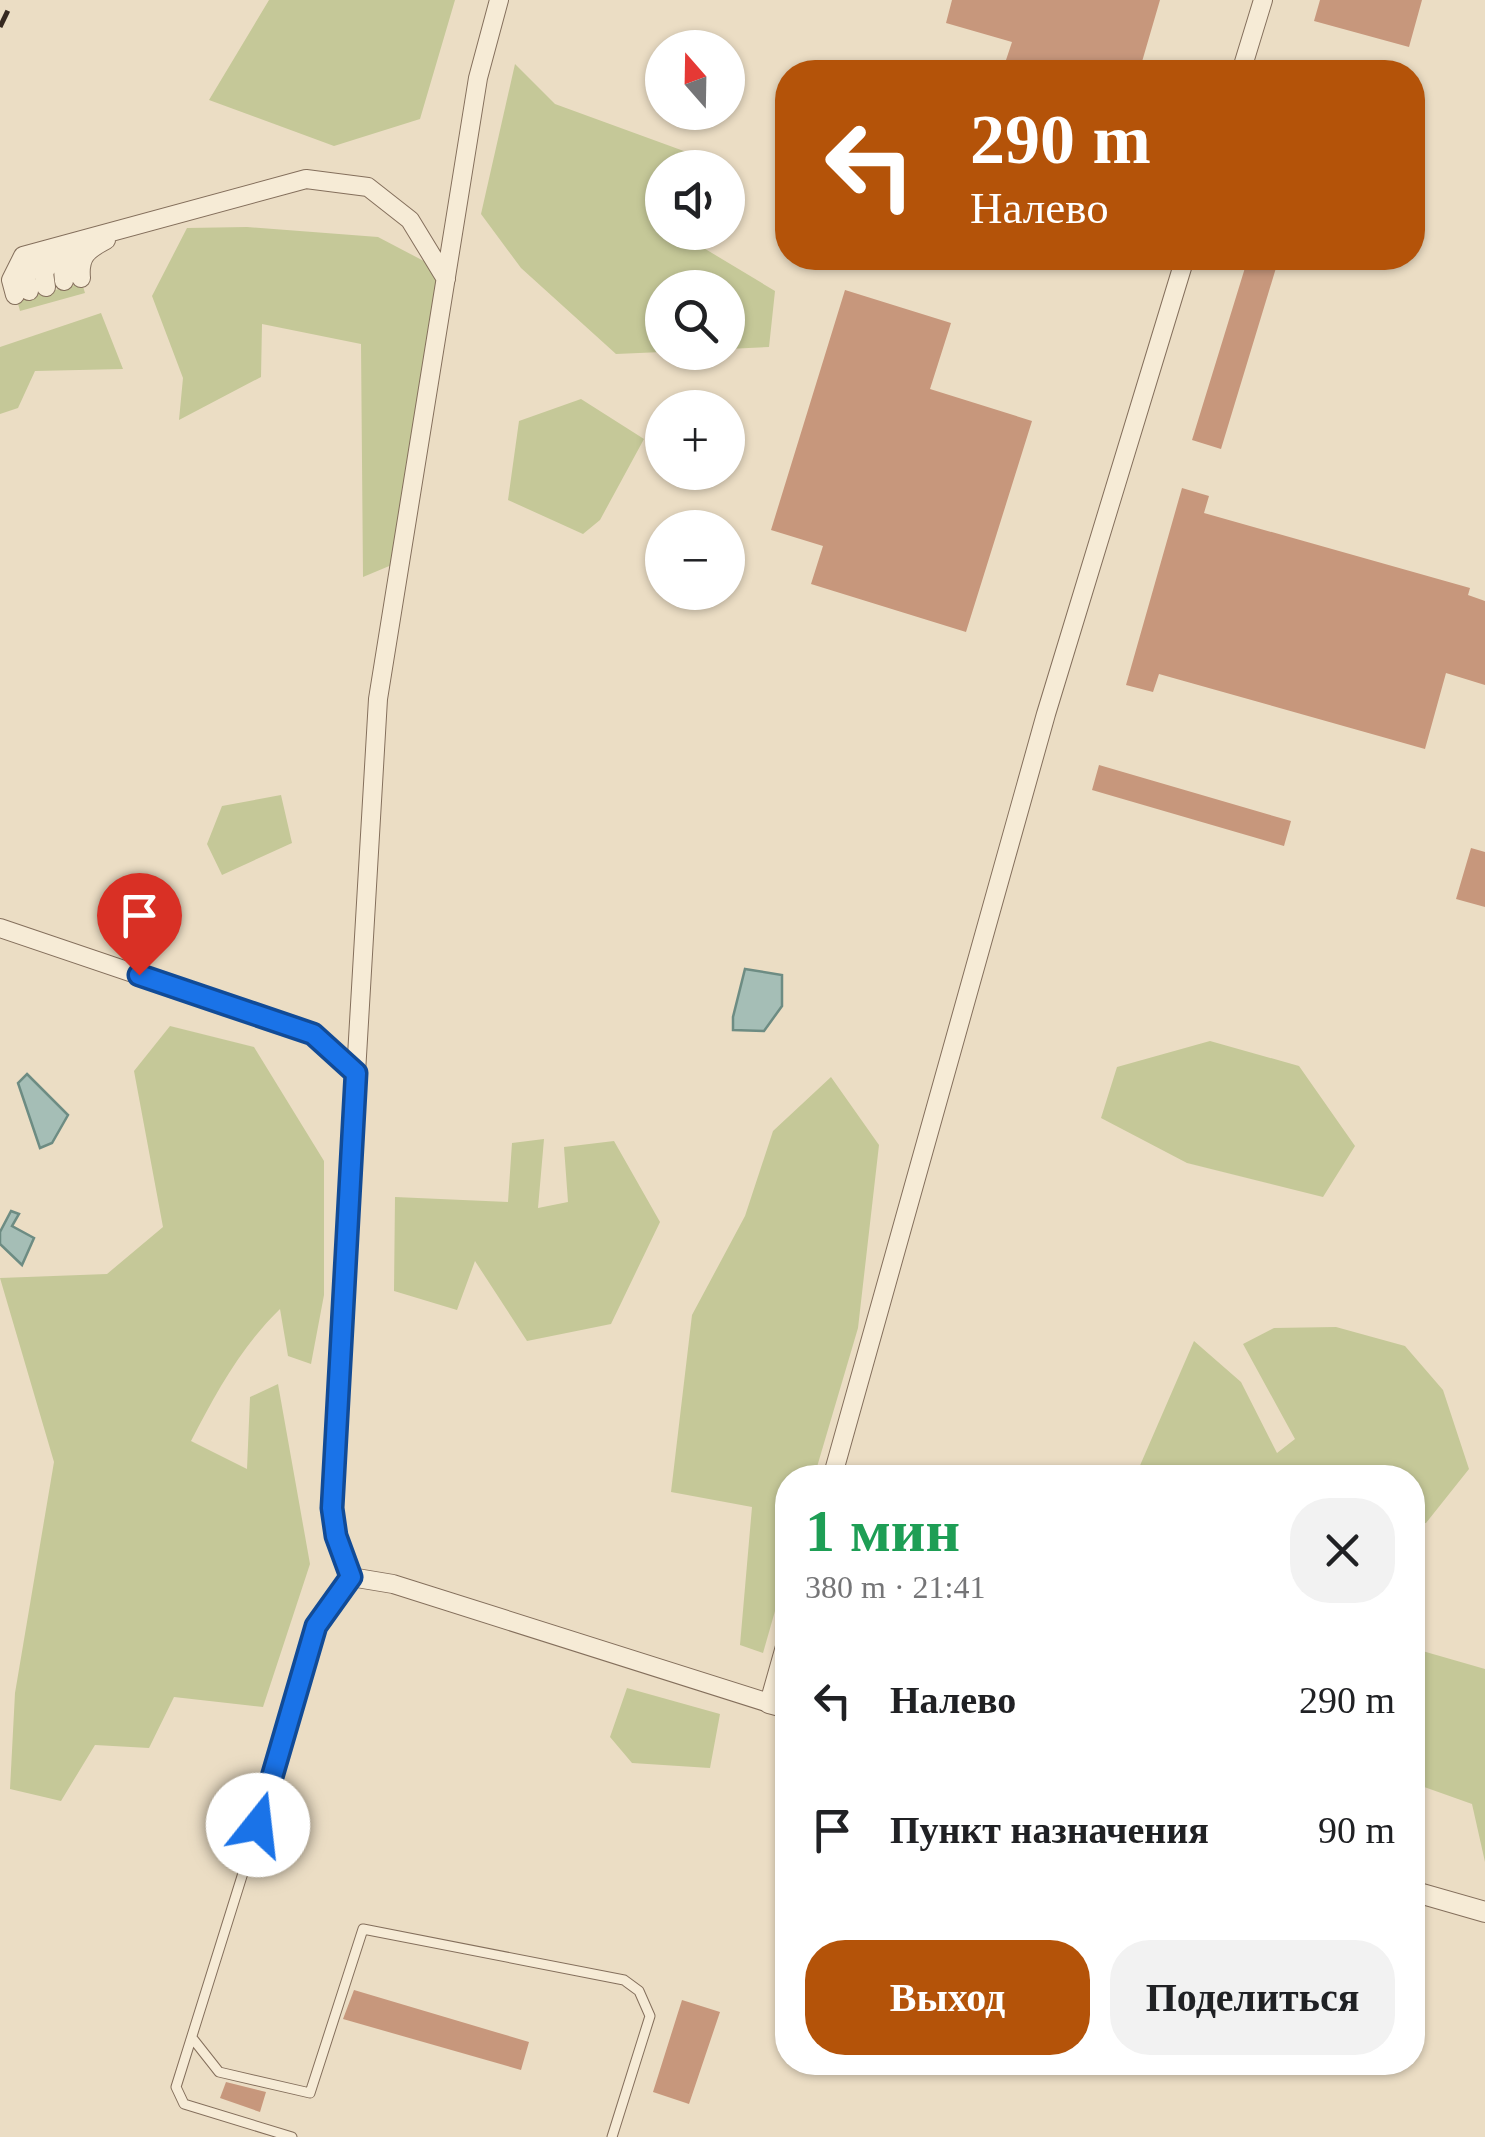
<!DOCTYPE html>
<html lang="ru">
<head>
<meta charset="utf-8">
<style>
  :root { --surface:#fff; --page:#f2f2f2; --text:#202124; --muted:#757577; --accent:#b45309 }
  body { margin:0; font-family:Georgia,serif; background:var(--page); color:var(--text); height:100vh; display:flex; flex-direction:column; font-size:38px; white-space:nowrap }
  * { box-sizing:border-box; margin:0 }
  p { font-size:32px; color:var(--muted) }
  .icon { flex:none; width:55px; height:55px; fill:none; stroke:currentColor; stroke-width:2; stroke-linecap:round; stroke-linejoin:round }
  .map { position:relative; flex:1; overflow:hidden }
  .details { position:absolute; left:775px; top:1465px; width:650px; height:610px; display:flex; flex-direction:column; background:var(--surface); border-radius:40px; box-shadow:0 2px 8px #0004 }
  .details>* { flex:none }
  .banner { position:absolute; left:775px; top:60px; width:650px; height:210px; border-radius:40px; box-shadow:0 2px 8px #0004; background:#b45309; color:#fff; overflow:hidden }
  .needle { width:65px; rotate:340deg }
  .buttons { position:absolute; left:645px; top:30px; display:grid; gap:20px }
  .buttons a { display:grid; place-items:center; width:100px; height:100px; border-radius:50%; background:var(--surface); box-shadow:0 2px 8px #0004; font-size:50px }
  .pin { position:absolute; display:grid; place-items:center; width:85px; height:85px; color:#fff; margin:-102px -42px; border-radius:50% 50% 50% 0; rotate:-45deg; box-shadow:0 0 10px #0007 }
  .pin .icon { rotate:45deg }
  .me { position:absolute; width:110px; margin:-55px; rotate:16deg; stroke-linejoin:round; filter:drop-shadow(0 0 8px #0008) }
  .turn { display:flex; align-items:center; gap:35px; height:210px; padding:0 30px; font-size:45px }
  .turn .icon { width:130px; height:130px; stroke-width:2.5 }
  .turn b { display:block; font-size:70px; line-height:85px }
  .round { display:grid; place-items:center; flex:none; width:105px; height:105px; border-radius:40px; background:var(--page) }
  .head { display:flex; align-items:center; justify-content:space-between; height:170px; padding:0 30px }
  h1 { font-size:60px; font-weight:700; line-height:75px; color:#1e9e55 }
  .action { display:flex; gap:20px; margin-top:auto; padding:20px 30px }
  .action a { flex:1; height:115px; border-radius:40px; background:var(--accent); color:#fff; font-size:40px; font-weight:700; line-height:115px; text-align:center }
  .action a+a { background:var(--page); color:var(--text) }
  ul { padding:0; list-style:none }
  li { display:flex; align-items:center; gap:30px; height:130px; padding:0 30px }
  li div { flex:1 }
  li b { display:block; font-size:38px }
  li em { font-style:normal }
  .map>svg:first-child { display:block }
</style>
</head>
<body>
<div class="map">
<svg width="1485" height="2137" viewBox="0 0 1485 2137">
  <rect width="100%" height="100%" fill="#ebddc4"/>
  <path fill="#c5c898" d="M 269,0 L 455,0 L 420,119 L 334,146 L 209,100 Z
    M 515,64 L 555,104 L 692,154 L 692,167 L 662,168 L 662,232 L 696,233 L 697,244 L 775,291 L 769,347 L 728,349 L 728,288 L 662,288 L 662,352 L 616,354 L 521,268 L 481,214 Z
    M 247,227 L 378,237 L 439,269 L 406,559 L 363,577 L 361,344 L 262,324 L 261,377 L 179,420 L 183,378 L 152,296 L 187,228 Z
    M 82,283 L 85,293 L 20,311 L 17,300 Z
    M 101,313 L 123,369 L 35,371 L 18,408 L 0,414 L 0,347 Z
    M 581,399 L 644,439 L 600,520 L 583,534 L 508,500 L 519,421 Z
    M 281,795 L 292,843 L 222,875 L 207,844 L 222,806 Z
    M 170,1026 L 254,1047 L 324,1161 L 324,1295 L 311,1364 L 288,1356 L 280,1309 C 241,1347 216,1393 191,1441 L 247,1469 L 250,1397 L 278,1384 L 310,1564 L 263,1707 L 174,1697 L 149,1748 L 95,1745 L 61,1801 L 10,1789 L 15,1693 L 54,1462 L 0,1278 L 107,1274 L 163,1227 L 134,1071 Z
    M 1210,1041 L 1299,1066 L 1355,1146 L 1323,1197 L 1187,1163 L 1101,1118 L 1117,1067 Z
    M 831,1077 L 879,1145 L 858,1328 L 814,1477 L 788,1478 L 787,1569 L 763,1653 L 740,1645 L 752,1507 L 671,1492 L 692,1315 L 745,1216 L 773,1131 Z
    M 544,1139 L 538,1208 L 568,1202 L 564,1147 L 614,1141 L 660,1222 L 611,1324 L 527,1341 L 475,1261 L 457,1310 L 394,1291 L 395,1197 L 508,1202 L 512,1143 Z
    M 1336,1327 L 1405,1346 L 1443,1390 L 1469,1469 L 1426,1523 L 1413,1524 L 1412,1478 L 1135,1477 L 1194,1341 L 1241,1382 L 1277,1453 L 1295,1439 L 1243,1344 L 1274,1328 Z
    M 1412,1648 L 1485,1669 L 1485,1862 L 1472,1804 L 1413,1783 Z
    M 627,1688 L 720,1714 L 710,1768 L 632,1763 L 610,1737 Z"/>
  <path fill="#a5beb6" stroke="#6d8c83" stroke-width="2.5" d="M 745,969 L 782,975 L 782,1006 L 764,1031 L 733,1030 L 733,1017 Z
    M 27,1074 L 68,1115 L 52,1143 L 40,1148 L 18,1083 Z
    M 11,1211 L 19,1214 L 12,1226 L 34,1238 L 22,1265 L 0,1244 L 0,1232 Z"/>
  <path fill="#c7977c" d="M 952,0 L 1160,0 L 1139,72 L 1002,72 L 1012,42 L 946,23 Z
    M 1320,0 L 1422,0 L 1409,47 L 1314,21 Z
    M 1248,258 L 1279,258 L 1221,449 L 1192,440 Z
    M 845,290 L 951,323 L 930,389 L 1032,421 L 966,632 L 811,584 L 823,546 L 771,530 Z
    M 1182,488 L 1209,496 L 1204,513 L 1470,588 L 1468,595 L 1485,601 L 1485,685 L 1446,673 L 1425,749 L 1159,674 L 1153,692 L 1126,685 Z
    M 1099,765 L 1291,821 L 1284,846 L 1092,790 Z
    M 1471,848 L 1485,852 L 1485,907 L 1456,899 Z
    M 354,1990 L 529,2042 L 521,2070 L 343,2019 Z
    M 682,2000 L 720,2012 L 689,2104 L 653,2092 Z
    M 226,2082 L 266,2092 L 260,2112 L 220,2098 Z"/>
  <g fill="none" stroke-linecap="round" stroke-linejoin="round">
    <defs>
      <path id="service" d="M 258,1825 L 176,2087 L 184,2104 L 292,2137
        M 193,2039 L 219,2072 L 310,2093 L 363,1929 L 624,1980 L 639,1991 L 650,2016 L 612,2137"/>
      <path id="minor" d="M 1241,72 L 1263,0
        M 81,278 C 79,256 87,250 106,240
        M 64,281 L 63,269 L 73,243
        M 46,287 L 44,273 L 56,248
        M 29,291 L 26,277 L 40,252
        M 15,295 L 11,280 L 23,256 L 306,179 L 368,187 L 410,220 L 446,279
        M 0,928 L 313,1034 L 356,1073 L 332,1508 L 337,1536 L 351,1577
        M 356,1073 L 378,699 L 478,78 L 499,0
        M 832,1478 L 1046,714 L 1185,258
        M 258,1825 L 316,1626 L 351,1577 L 393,1584 L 769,1703 L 788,1636"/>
      <path id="tertiary" d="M 769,1703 L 788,1708
        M 1412,1891 L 1485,1912"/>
    </defs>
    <use href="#service" stroke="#846f5c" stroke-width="11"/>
    <use href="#minor" stroke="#846f5c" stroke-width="20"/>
    <use href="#tertiary" stroke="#846f5c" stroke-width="22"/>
    <use href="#service" stroke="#f6ebd6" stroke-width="9"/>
    <use href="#minor" stroke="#f6ebd6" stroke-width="18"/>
    <use href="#tertiary" stroke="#f6ebd6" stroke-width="20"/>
    <path stroke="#35281f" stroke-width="5" stroke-dasharray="18 18" stroke-linecap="butt" d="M 0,27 L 13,0"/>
  </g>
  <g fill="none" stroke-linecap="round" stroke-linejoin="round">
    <defs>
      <path id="route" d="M 139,975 L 313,1034 L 356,1073 L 332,1508 L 336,1536 L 351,1577 L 316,1626 L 258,1825"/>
    </defs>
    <use href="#route" stroke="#114b97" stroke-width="25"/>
    <use href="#route" stroke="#1a73e8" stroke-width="18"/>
  </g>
</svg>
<div class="buttons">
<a><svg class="needle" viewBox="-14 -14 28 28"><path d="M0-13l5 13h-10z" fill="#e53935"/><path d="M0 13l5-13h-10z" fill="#757577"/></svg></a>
<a><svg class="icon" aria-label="sound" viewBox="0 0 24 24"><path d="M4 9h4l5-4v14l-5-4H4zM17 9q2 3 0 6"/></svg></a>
<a><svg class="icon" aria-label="search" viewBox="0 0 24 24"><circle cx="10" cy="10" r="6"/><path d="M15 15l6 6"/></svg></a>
<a>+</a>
<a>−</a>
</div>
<div class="pin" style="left:139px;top:975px;background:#d93025"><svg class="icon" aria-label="arrive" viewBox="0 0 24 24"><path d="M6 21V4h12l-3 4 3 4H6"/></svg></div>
<svg class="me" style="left:258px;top:1825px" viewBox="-20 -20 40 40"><circle r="19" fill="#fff"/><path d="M0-13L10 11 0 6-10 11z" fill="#1a73e8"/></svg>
<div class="banner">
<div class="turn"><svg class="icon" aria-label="left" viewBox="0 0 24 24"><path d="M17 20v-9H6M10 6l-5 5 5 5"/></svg><div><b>290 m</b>Налево</div></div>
</div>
<section class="details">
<div class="head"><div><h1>1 мин</h1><p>380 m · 21:41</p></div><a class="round"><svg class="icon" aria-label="close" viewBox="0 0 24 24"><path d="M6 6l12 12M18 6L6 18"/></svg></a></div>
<ul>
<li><svg class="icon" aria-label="left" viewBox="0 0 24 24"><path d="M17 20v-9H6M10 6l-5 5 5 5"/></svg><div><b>Налево</b></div><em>290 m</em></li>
<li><svg class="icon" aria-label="arrive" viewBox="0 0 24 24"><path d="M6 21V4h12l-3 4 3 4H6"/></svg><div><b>Пункт назначения</b></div><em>90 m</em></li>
</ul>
<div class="action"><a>Выход</a><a>Поделиться</a></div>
</section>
</div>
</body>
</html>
